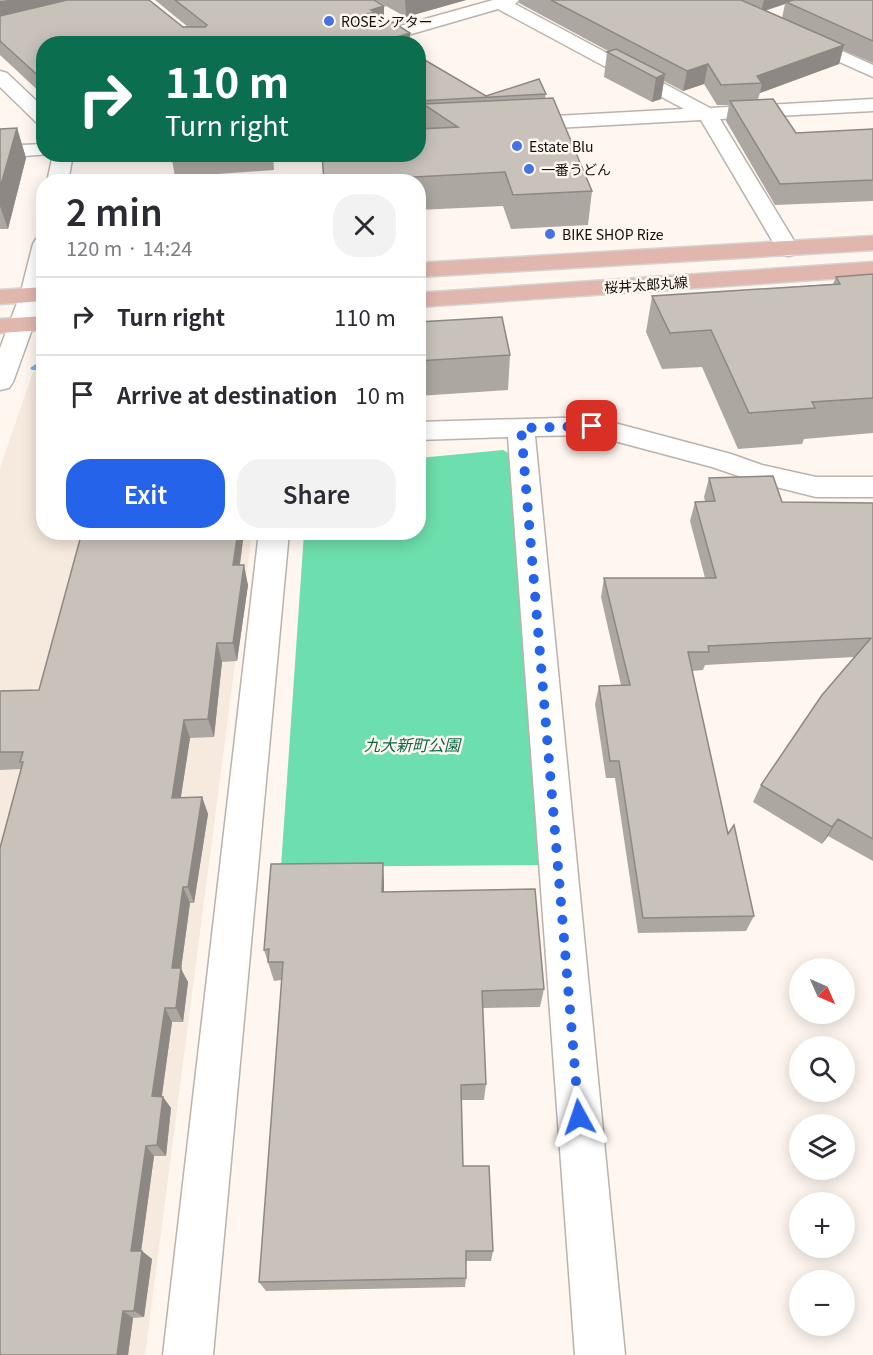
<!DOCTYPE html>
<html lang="en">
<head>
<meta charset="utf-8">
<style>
  :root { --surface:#fff; --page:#f2f2f3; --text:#2b2b33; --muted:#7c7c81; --line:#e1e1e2; --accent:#2563eb }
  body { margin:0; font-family:Georgia,"Noto Sans JP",serif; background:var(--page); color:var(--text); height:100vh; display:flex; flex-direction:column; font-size:22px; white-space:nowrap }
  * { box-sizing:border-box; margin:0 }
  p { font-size:20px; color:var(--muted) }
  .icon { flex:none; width:33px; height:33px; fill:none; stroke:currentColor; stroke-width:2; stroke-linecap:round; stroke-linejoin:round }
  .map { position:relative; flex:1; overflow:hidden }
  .details { position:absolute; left:36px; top:174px; width:390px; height:366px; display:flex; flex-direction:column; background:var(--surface); border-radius:24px; box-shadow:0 3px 15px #0003 }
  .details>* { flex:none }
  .top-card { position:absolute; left:36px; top:36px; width:390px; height:126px; border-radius:24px; box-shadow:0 3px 15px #0003; background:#0b6e4f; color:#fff; overflow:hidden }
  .needle { width:39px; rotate:135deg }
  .tools { position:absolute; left:789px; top:958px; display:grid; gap:12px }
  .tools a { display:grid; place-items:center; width:66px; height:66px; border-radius:50%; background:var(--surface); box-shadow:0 3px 15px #0003; font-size:30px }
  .pin { position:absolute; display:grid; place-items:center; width:51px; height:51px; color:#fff; margin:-26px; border-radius:12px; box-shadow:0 3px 9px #0006 }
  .me { position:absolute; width:66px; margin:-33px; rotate:355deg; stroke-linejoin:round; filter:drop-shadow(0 0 4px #0008) }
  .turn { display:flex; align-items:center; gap:21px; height:126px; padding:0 30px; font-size:27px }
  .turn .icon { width:78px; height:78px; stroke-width:2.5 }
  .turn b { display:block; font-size:42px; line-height:51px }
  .round { display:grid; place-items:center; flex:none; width:63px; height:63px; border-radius:24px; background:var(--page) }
  .head { display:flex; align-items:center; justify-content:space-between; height:102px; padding:0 30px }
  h1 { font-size:36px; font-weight:600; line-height:45px }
  .button { display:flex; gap:12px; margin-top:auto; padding:12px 30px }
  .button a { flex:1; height:69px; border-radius:24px; background:var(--accent); color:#fff; font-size:24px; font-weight:600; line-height:69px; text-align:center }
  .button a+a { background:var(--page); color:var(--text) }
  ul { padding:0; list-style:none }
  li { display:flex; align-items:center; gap:18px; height:78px; padding:0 30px; border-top:2px solid var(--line) }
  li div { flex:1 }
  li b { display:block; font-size:22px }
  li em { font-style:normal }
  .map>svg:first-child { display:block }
</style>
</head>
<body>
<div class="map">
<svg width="873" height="1355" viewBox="0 0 873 1355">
  <rect width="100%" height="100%" fill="#fef6ef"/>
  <path fill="#f6e9dd" d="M 43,371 L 44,532 L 252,533 L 145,1355 L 0,1355 L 0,468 L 33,372 Z"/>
  <path fill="#6ddead" d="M 503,450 L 512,455 L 544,865 L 281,867 L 304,533 L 418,532 L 419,458 Z"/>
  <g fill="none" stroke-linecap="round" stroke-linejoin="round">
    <path fill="#71abf8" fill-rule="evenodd" d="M 36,364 L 44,364 L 44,371 L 32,370 L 30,368 Z"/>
    <defs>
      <path id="minor" d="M 493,0 L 519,0 L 515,4 L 710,108 L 873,99 L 873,111 L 720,119 L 799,249 L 796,254 L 788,256 L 780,254 L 701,120 L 519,130 L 512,128 L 509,124 L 512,120 L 519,118 L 684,109 L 498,9 L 377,44 L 348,44 L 350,40 Z
        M 708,0 L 730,0 L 873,65 L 873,77 L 710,4 Z
        M 0,71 L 7,73 L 44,108 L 44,125 L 37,123 L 0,87 Z
        M 44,144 L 44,154 L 50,154 L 0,158 L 0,146 Z
        M 53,154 L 73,154 L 68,182 L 47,182 Z
        M 44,237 L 44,296 L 13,382 L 9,388 L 0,390 L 0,348 L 20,295 L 33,244 L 36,239 Z
        M 592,417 L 731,454 L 762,465 L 816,477 L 873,477 L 873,497 L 816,497 L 756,482 L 712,467 L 592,435 L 535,436 L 625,1355 L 575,1355 L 508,437 L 418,440 L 418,422 Z
        M 259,532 L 289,532 L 213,1355 L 163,1355 Z"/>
      <path id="major" d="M 873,236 L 873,250 L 418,277 L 418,263 Z
        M 873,262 L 873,276 L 418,307 L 418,293 Z
        M 44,287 L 44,301 L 0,304 L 0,290 Z
        M 44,316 L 44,330 L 0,333 L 0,319 Z"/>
    </defs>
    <use href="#minor" stroke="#bab2ac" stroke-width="3"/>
    <use href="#major" stroke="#d4d4d3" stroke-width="3"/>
    <use href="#minor" fill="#fff" fill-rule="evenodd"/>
    <use href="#major" fill="#e0b6ad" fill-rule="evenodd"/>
  </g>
  <path fill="#ada7a1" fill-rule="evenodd" d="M 0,0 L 188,27 L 155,0 L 374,0 L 384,25 L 410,33 L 410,44 L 44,44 L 44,96 L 0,55 Z
    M 375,0 L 466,0 L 406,17 Z
    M 519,0 L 873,0 L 873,63 L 843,50 L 839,64 L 760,93 L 758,99 L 796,133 L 873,129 L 873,201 L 775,205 L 726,121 L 729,105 L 717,105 L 704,84 L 683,91 L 664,81 L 661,99 L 652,102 L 604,77 L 607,52 L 610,52 L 519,3 ZM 785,4 L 782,18 L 765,10 L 766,10 Z
    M 418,56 L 486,96 L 546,94 L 545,98 L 592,191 L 588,225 L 511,229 L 503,206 L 418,210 L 418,182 L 324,182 L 424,128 L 424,120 L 418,121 Z
    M 17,128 L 26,158 L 8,229 L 0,229 L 0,129 Z
    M 171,154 L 273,154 L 274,170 L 175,177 Z
    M 873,274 L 873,433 L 804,439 L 802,444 L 738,449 L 702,367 L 662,369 L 646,332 L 652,296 L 833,284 L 836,277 Z
    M 418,322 L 510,355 L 508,390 L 418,396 Z
    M 709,478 L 782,502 L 873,503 L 873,861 L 828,836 L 822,844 L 753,802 L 761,785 L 854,657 L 705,665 L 703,670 L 692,671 L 728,834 L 754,916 L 746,931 L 638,933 L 615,778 L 606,778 L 595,704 L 599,686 L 621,685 L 601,597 L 604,578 L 705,578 L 690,521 L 695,502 L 705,501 L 704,497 Z
    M 244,532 L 240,565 L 248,585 L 237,661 L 222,662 L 214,737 L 190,738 L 181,797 L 202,797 L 208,814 L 194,903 L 190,903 L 181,969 L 188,982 L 183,1022 L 172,1022 L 162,1096 L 171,1108 L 166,1156 L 154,1156 L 141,1251 L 152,1259 L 144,1317 L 133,1318 L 128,1355 L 21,769 L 0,770 L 0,691 L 39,690 Z
    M 383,863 L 384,892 L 544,989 L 540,1007 L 483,1008 L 486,1084 L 484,1100 L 461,1100 L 463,1166 L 493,1251 L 491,1261 L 466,1261 L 466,1278 L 465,1287 L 266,1291 L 259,1282 L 282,980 L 274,981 L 264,950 Z"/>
  <path fill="#8d8883" d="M 6,0 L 88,0 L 0,22 L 0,1 Z
    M 405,0 L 466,0 L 406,17 Z
    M 764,0 L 798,0 L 786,2 L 785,4 L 761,12 Z
    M 384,6 L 384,25 L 375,28 L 345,25 L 348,19 L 371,10 Z
    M 410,33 L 410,44 L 390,44 L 390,39 Z
    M 844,45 L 839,64 L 760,93 L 762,83 L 757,76 Z
    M 708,64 L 704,84 L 683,91 L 687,71 Z
    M 665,74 L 661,99 L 652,102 L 656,78 Z
    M 17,128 L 26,158 L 8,229 L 0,206 L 0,188 Z
    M 238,532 L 244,532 L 237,585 L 233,565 Z
    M 244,565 L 248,585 L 237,661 L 233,643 Z
    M 217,643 L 222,662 L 214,737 L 208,719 Z
    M 184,720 L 190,738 L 178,815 L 172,798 Z
    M 202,797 L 208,814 L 194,903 L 188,887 Z
    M 838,819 L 828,836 L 822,844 L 832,827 Z
    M 383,863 L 384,883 L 384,912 L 382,892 Z
    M 183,887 L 190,903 L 181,969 L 188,982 L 183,1022 L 176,1008 L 172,968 Z
    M 165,1008 L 172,1022 L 160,1108 L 152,1096 Z
    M 163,1097 L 171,1108 L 166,1156 L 157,1145 Z
    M 146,1146 L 154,1156 L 140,1259 L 131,1251 Z
    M 142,1251 L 152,1259 L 144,1317 L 134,1311 Z
    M 123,1311 L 133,1318 L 128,1355 L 117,1355 Z"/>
  <path fill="#c9c2bb" stroke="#8d8883" stroke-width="1.5" d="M 67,0 L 149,0 L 183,27 L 205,27 L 207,25 L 175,0 L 374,0 L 384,6 L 371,10 L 375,12 L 348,19 L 345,25 L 376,27 L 393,22 L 410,33 L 390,39 L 398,44 L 44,44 L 44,81 L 0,41 L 0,16 Z
    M 551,0 L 741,0 L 844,45 L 757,76 L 762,83 L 721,85 L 708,64 L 687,71 Z
    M 794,0 L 873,0 L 873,41 L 786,2 Z
    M 616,49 L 665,74 L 656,78 L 607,52 Z
    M 418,56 L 486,96 L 539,79 L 546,94 L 418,101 Z
    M 553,98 L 592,191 L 513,195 L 505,172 L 324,182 L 322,154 L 418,154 L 418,129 L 458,127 L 423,104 Z
    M 773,99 L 796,133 L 873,129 L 873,180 L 780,184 L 730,101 Z
    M 17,128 L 0,188 L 0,129 Z
    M 171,154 L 202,154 L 171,157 Z
    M 873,274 L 873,398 L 812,402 L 815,408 L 749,413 L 711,330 L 670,333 L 652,296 L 840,284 L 836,277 Z
    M 502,317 L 510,355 L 418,361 L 418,322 Z
    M 773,476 L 782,502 L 873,503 L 873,839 L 838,819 L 832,827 L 761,785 L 822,695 L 871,638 L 708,646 L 709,652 L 688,652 L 728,834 L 734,825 L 754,916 L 643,918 L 619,761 L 610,761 L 599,686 L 630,685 L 604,578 L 716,578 L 695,502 L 715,501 L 709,478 Z
    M 82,532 L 238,532 L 233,565 L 244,565 L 233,643 L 217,643 L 208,719 L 184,720 L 172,798 L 202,797 L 188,887 L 183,887 L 172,968 L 181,968 L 176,1008 L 165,1008 L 152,1096 L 163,1097 L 157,1145 L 146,1146 L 131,1251 L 142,1251 L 134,1311 L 123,1311 L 117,1355 L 0,1355 L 0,848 L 23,762 L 20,762 L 23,752 L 0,752 L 0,691 L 39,690 Z
    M 383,863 L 382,892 L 535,889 L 544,989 L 482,991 L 486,1084 L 461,1085 L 463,1166 L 489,1166 L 493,1251 L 466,1251 L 466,1278 L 259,1282 L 283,962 L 268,962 L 269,949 L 264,950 L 271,864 Z"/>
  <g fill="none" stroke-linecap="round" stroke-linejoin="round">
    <path stroke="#2563eb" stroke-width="10" stroke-dasharray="0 18" d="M 579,1117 L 521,428 L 592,426"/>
  </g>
  <g fill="#4373e4" stroke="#fef6ef" stroke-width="2">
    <circle cx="329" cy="21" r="6"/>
    <circle cx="517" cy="146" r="6"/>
    <circle cx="529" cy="169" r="6"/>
    <circle cx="550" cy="234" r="6"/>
  </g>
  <g text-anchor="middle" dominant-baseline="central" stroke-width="5" stroke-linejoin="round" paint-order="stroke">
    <g font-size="14" fill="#110f0d" stroke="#fef6ef" text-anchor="start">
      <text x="341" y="21">ROSEシアター</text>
      <text x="529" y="146">Estate Blu</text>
      <text x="541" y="169">一番うどん</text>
      <text x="562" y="234">BIKE SHOP Rize</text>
    </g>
    <g font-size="14" fill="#110f0d" stroke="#fef6ef">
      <text transform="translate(646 284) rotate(-4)">桜井太郎丸線</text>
    </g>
    <g font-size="16" font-style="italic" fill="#0c6748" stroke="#fef6ef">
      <text x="412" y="744">九大新町公園</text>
    </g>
  </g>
</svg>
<div class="tools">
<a><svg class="needle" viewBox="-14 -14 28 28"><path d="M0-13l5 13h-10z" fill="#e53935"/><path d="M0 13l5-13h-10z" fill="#7c7c81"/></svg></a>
<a><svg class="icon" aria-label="search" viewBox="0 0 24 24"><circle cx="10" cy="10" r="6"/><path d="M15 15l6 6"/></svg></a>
<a><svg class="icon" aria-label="layers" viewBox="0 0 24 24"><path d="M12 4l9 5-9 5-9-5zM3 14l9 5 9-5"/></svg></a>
<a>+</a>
<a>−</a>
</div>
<div class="pin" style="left:592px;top:426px;background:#d93025"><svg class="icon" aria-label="arrive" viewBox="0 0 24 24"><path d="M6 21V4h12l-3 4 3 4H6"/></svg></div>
<svg class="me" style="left:579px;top:1117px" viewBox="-20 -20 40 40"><path d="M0-17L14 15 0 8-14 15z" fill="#2563eb" stroke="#fff" stroke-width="4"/></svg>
<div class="top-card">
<div class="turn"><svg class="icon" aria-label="right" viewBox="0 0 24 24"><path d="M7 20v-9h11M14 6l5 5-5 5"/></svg><div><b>110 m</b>Turn right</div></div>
</div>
<section class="details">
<div class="head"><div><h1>2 min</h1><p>120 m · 14:24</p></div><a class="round"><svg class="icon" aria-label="close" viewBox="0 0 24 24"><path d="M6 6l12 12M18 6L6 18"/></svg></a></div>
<ul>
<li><svg class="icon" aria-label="right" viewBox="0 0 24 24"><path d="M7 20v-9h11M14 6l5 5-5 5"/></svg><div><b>Turn right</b></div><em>110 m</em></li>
<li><svg class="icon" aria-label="arrive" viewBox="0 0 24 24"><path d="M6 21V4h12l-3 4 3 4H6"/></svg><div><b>Arrive at destination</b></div><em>10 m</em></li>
</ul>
<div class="button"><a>Exit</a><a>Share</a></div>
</section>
</div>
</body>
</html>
